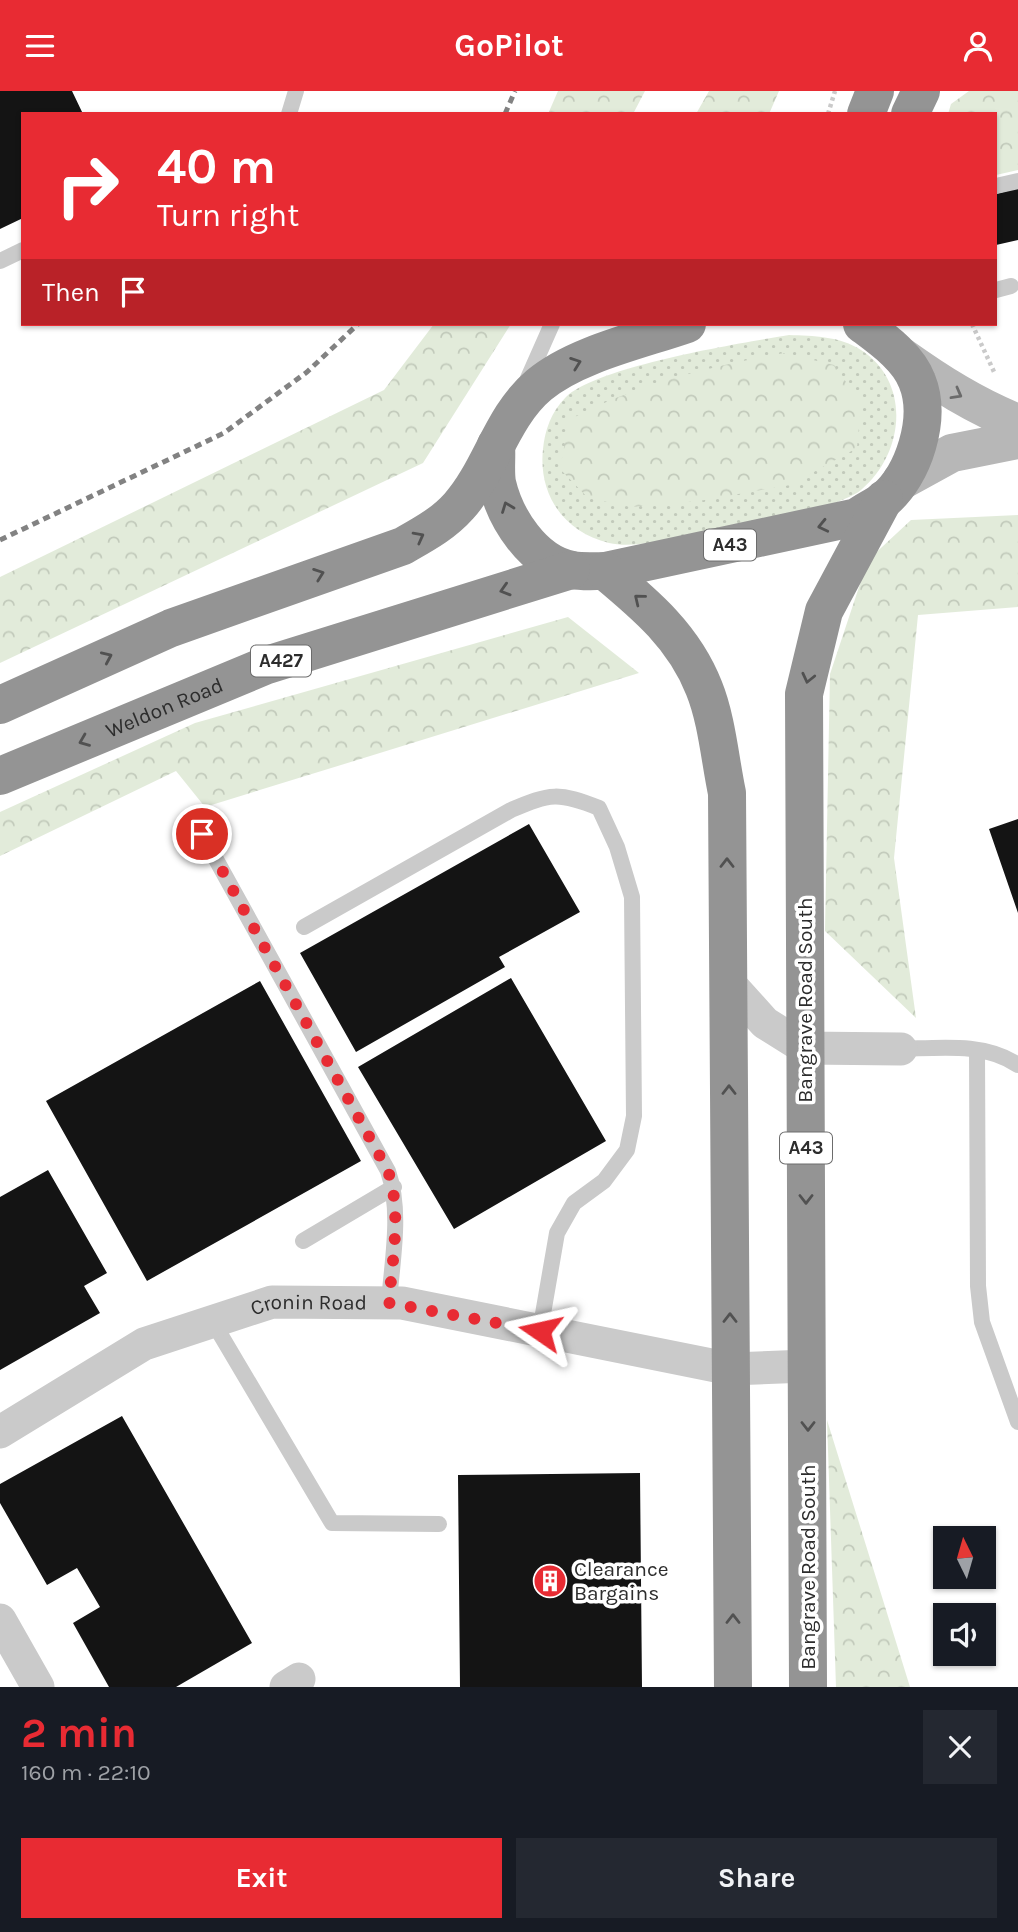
<!DOCTYPE html>
<html lang="en">
<head>
<meta charset="utf-8">
<style>
  :root { --surface:#171b24; --page:#242831; --text:#f1f3f6; --muted:#9ea1a6; --accent:#e82b33 }
  body { margin:0; font-family:Karla,sans-serif; background:var(--page); color:var(--text); height:100vh; display:flex; flex-direction:column; font-size:26px; white-space:nowrap }
  * { box-sizing:border-box; margin:0 }
  p { font-size:23px; color:var(--muted) }
  .icon { flex:none; width:38px; height:38px; fill:none; stroke:currentColor; stroke-width:2; stroke-linecap:round; stroke-linejoin:round }
  .map { position:relative; height:1596px; overflow:hidden }
  .panel { display:flex; flex-direction:column; background:var(--surface); flex:1 }
  .panel>* { flex:none }
  .top-card { position:absolute; left:21px; top:21px; width:976px; height:214px; border-radius:0px; box-shadow:0 2px 5px #0004; background:#e82b33; color:#fff; overflow:hidden }
  .needle { width:46px; rotate:355deg }
  .fabs { position:absolute; left:933px; top:1435px; display:grid; gap:14px }
  .fabs a { display:grid; place-items:center; width:63px; height:63px; border-radius:0px; background:var(--surface); box-shadow:0 2px 5px #0004; font-size:35px }
  .pin { position:absolute; display:grid; place-items:center; width:60px; height:60px; color:#fff; margin:-30px; border:4px solid #fff; border-radius:50%; box-shadow:0 2px 7px #0007 }
  .me { position:absolute; width:77px; margin:-38px; rotate:281deg; stroke-linejoin:round; filter:drop-shadow(0 0 5px #0008) }
  .turn { display:flex; align-items:center; gap:24px; height:147px; padding:0 21px; font-size:32px }
  .turn .icon { width:91px; height:91px; stroke-width:2.5 }
  .turn b { display:block; font-size:49px; line-height:60px }
  .then { display:flex; align-items:center; height:66px; padding:0 21px; background:#0003; gap:14px; font-size:26px }
  .round { display:grid; place-items:center; flex:none; width:74px; height:74px; border-radius:0px; background:var(--page) }
  .head { display:flex; align-items:center; justify-content:space-between; height:119px; padding:0 21px }
  h1 { font-size:42px; font-weight:700; line-height:52px; color:var(--accent) }
  .cta { display:flex; gap:14px; margin-top:auto; padding:14px 21px }
  .cta a { flex:1; height:80px; border-radius:0px; background:var(--accent); color:#fff; font-size:28px; font-weight:700; line-height:80px; text-align:center }
  .cta a+a { background:var(--page); color:var(--text) }
  header { display:flex; justify-content:space-between; align-items:center; height:91px; padding:0 21px; background:var(--accent); color:#fff; font-size:32px; font-weight:700 }
  .map>svg:first-child { display:block }
</style>
</head>
<body>
<header><svg class="icon" aria-label="menu" viewBox="0 0 24 24"><path d="M4 6h16M4 12h16M4 18h16"/></svg>GoPilot<svg class="icon" aria-label="person" viewBox="0 0 24 24"><circle cx="12" cy="8" r="4"/><path d="M4 21q1-7 8-7t8 7"/></svg></header>
<div class="map">
<svg width="1018" height="1596" viewBox="0 0 1018 1596">
  <defs>
    <pattern id="grass-dots" width="8" height="8" patternUnits="userSpaceOnUse" patternTransform="scale(1.75)"><rect width="8" height="8" fill="#e2ebda"/><path d="M2 2h.1M6 6h.1" fill="none" stroke="#c2cabb" stroke-width="1.8" stroke-linecap="round"/></pattern>
    <pattern id="forest-crowns" width="20" height="18" patternUnits="userSpaceOnUse" patternTransform="scale(1.75)"><rect width="20" height="18" fill="#e2ebda"/><path d="M2 6a3 3 0 1 1 6 0M12 15a3 3 0 1 1 6 0" fill="none" stroke="#c2cabb"/></pattern>
  </defs>
  <rect width="100%" height="100%" fill="#fff"/>
  <path fill="url(#grass-dots)" d="M 789,244 C 813,245 840,245 861,259 C 912,292 904,363 861,399 C 836,420 698,448 662,451 C 645,452 626,456 609,452 C 564,441 538,404 543,358 C 545,339 551,321 566,306 C 598,275 741,252 789,244 Z"/>
  <path fill="url(#forest-crowns)" d="M 558,0 L 645,0 L 633,23 L 548,23 Z
    M 709,0 L 779,0 L 769,23 L 696,23 Z
    M 969,0 L 1018,0 L 1018,79 L 996,84 L 996,23 L 948,23 L 951,13 Z
    M 434,233 L 511,233 L 423,372 L 0,572 L 0,486 L 384,299 Z
    M 784,262 L 834,274 L 861,312 L 857,357 L 790,394 L 699,410 L 631,416 L 588,407 L 560,378 L 569,329 C 637,293 708,276 784,262 Z
    M 1018,424 L 1018,516 L 918,524 L 894,767 L 916,927 L 825,840 L 830,583 L 868,469 L 911,429 Z
    M 568,526 L 639,582 L 205,716 L 176,680 L 0,765 L 0,721 L 195,632 Z
    M 827,1329 L 910,1596 L 836,1596 Z"/>
  <path fill="#141414" d="M 0,0 L 72,0 L 83,23 L 23,23 L 23,127 L 0,138 Z
    M 1018,97 L 1018,149 L 996,154 L 996,103 Z
    M 1018,728 L 1018,822 L 989,738 Z
    M 529,733 L 580,821 L 499,866 L 505,876 L 356,961 L 300,862 Z
    M 511,887 L 606,1050 L 454,1138 L 358,976 Z
    M 260,890 L 361,1070 L 147,1190 L 46,1010 Z
    M 48,1079 L 107,1182 L 84,1195 L 100,1222 L 0,1279 L 0,1106 Z
    M 122,1325 L 252,1552 L 176,1596 L 109,1596 L 73,1532 L 100,1516 L 77,1477 L 47,1494 L 0,1412 L 0,1393 Z
    M 640,1382 L 642,1596 L 460,1596 L 458,1384 Z"/>
  <g fill="none" stroke-linecap="round" stroke-linejoin="round">
    <path stroke="#cacaca" stroke-width="4.5" stroke-dasharray="3.5 3.5" stroke-linecap="butt" d="M 828,23 L 835,0
      M 972,233 L 995,283"/>
    <path stroke="#cacaca" stroke-width="16" d="M 289,23 L 296,0
      M 996,95 L 1018,90
      M 0,170 L 23,159
      M 996,199 L 1011,195
      M 525,294 L 552,233
      M 202,743 L 388,1080 C 402,1121 392,1169 389,1212
      M 304,836 L 511,719 C 550,702 559,701 599,717 L 617,756 L 632,806 L 634,1025 L 627,1059 L 604,1090 L 574,1112 L 557,1142 L 540,1240
      M 901,958 C 940,957 984,951 1018,974
      M 977,959 L 978,1195 L 982,1231 L 1018,1331
      M 303,1150 L 394,1096
      M 213,1231 L 332,1432 L 439,1433"/>
    <g stroke="#cacaca" stroke-width="33">
      <path d="M 728,891 L 765,932 L 805,957 L 901,958"/>
      <path id="s1" d="M 0,1341 L 144,1253 L 272,1211 L 402,1212 L 731,1278 L 807,1275"/>
      <path d="M 0,1529 L 38,1596"/>
      <path d="M 286,1596 L 299,1588"/>
    </g>
    <path stroke="#b7b7b7" stroke-width="38" d="M 901,265 C 939,292 975,315 1018,332
      M 901,390 L 952,362 L 1018,349"/>
    <g stroke="#949494" stroke-width="38">
      <path d="M 866,23 L 875,0"/>
      <path d="M 910,23 L 921,0"/>
      <path d="M 496,354 C 497,366 495,380 497,392 C 505,427 533,472 572,479 C 582,481 594,480 605,480 L 857,426 C 865,420 876,415 884,409 C 914,384 932,327 917,290 C 908,266 882,248 862,233"/>
      <path d="M 605,480 C 646,514 684,546 704,597 C 717,629 720,669 727,702 L 733,1596"/>
      <path d="M 0,614 L 171,537 L 403,455 C 424,443 443,433 459,415 C 491,379 501,326 539,294 C 576,263 641,249 687,233"/>
      <path id="s2" d="M 0,685 L 267,574 L 571,479"/>
      <path d="M 808,1596 L 804,603 L 824,520 L 884,408"/>
    </g>
    <path stroke="#828282" stroke-width="5" stroke-dasharray="7 5" stroke-linecap="butt" d="M 505,23 L 515,0
      M 0,449 L 224,342 L 307,281 L 358,233"/>
  </g>
  <defs><path id="oneway-chevron" d="M-2-3.5L2.5 0L-2 3.5" fill="none" stroke-width="1.6" stroke-linecap="round" stroke-linejoin="round" transform="scale(1.75)"/></defs>
  <g stroke="#515151">
    <use href="#oneway-chevron" transform="translate(576 272) rotate(-20)"/>
    <use href="#oneway-chevron" transform="translate(507 416) rotate(-111)"/>
    <use href="#oneway-chevron" transform="translate(823 435) rotate(167)"/>
    <use href="#oneway-chevron" transform="translate(419 446) rotate(-28)"/>
    <use href="#oneway-chevron" transform="translate(319 483) rotate(-20)"/>
    <use href="#oneway-chevron" transform="translate(505 499) rotate(163)"/>
    <use href="#oneway-chevron" transform="translate(639 508) rotate(-141)"/>
    <use href="#oneway-chevron" transform="translate(107 566) rotate(-24)"/>
    <use href="#oneway-chevron" transform="translate(808 587) rotate(103)"/>
    <use href="#oneway-chevron" transform="translate(84 650) rotate(158)"/>
    <use href="#oneway-chevron" transform="translate(727 772) rotate(-90)"/>
    <use href="#oneway-chevron" transform="translate(729 999) rotate(-90)"/>
    <use href="#oneway-chevron" transform="translate(806 1108) rotate(90)"/>
    <use href="#oneway-chevron" transform="translate(730 1227) rotate(-90)"/>
    <use href="#oneway-chevron" transform="translate(808 1335) rotate(90)"/>
    <use href="#oneway-chevron" transform="translate(733 1528) rotate(-90)"/>
  </g>
  <use stroke="#6b6b6b" href="#oneway-chevron" transform="translate(957 303) rotate(29)"/>
  <g fill="none" stroke-linecap="round" stroke-linejoin="round">
    <path stroke="#e82b33" stroke-width="12" stroke-dasharray="0 21.6" d="M 202,743 L 388,1080 C 402,1121 392,1169 389,1212 L 540,1240"/>
  </g>
  <defs>
    <symbol id="building-disc" viewBox="-11 -11 22 22"><circle r="9.5" fill="#e82b33" stroke="#fff"/><path d="M-4-6H4V6H1V3H-1V6H-4ZM-2.5-4.3h1.7v1.8h-1.7ZM.8-4.3h1.7v1.8H.8ZM-2.5-1h1.7V.8h-1.7ZM.8-1h1.7V.8H.8Z" fill="#fff"/></symbol>
  </defs>
  <g fill-rule="evenodd">
    <use href="#building-disc" x="531" y="1471" width="38" height="38"/>
  </g>
  <g text-anchor="middle" dominant-baseline="central" stroke-width="7" stroke-linejoin="round" paint-order="stroke">
    <g fill="#fff" stroke="#6c6c6c" stroke-width="2">
      <rect x="704" y="438.5" width="52" height="31" rx="5"/>
      <rect x="251" y="554.5" width="60" height="31" rx="5"/>
      <rect x="780" y="1041.5" width="52" height="31" rx="5"/>
    </g>
    <g font-size="19" font-weight="bold" fill="#2d2d2d">
      <text x="730" y="454">A43</text>
      <text x="281" y="570">A427</text>
      <text x="806" y="1057">A43</text>
    </g>
    <g font-size="21" fill="#2d2d2d" stroke="#fff">
      <text stroke="none"><textPath href="#s2" startOffset="178">Weldon Road</textPath></text>
      <text transform="translate(805 909) rotate(-90)">Bangrave Road South</text>
      <text stroke="none"><textPath href="#s1" startOffset="340">Cronin Road</textPath></text>
      <text transform="translate(808 1476) rotate(-90)">Bangrave Road South</text>
    </g>
    <g font-size="21" fill="#2d2d2d" stroke="#fff" text-anchor="start">
      <text x="574" y="1478">Clearance<tspan x="574" dy="24">Bargains</tspan></text>
    </g>
  </g>
</svg>
<div class="fabs">
<a><svg class="needle" viewBox="-14 -14 28 28"><path d="M0-13l5 13h-10z" fill="#e53935"/><path d="M0 13l5-13h-10z" fill="#9ea1a6"/></svg></a>
<a><svg class="icon" aria-label="sound" viewBox="0 0 24 24"><path d="M4 9h4l5-4v14l-5-4H4zM17 9q2 3 0 6"/></svg></a>
</div>
<div class="pin" style="left:202px;top:743px;background:#d93025"><svg class="icon" aria-label="arrive" viewBox="0 0 24 24"><path d="M6 21V4h12l-3 4 3 4H6"/></svg></div>
<svg class="me" style="left:540px;top:1240px" viewBox="-20 -20 40 40"><path d="M0-17L14 15 0 8-14 15z" fill="#e82b33" stroke="#fff" stroke-width="4"/></svg>
<div class="top-card">
<div class="turn"><svg class="icon" aria-label="right" viewBox="0 0 24 24"><path d="M7 20v-9h11M14 6l5 5-5 5"/></svg><div><b>40 m</b>Turn right</div></div>
<div class="then">Then<svg class="icon" aria-label="arrive" viewBox="0 0 24 24"><path d="M6 21V4h12l-3 4 3 4H6"/></svg></div>
</div>
</div>
<section class="panel">
<div class="head"><div><h1>2 min</h1><p>160 m · 22:10</p></div><a class="round"><svg class="icon" aria-label="close" viewBox="0 0 24 24"><path d="M6 6l12 12M18 6L6 18"/></svg></a></div>
<div class="cta"><a>Exit</a><a>Share</a></div>
</section>
</body>
</html>
